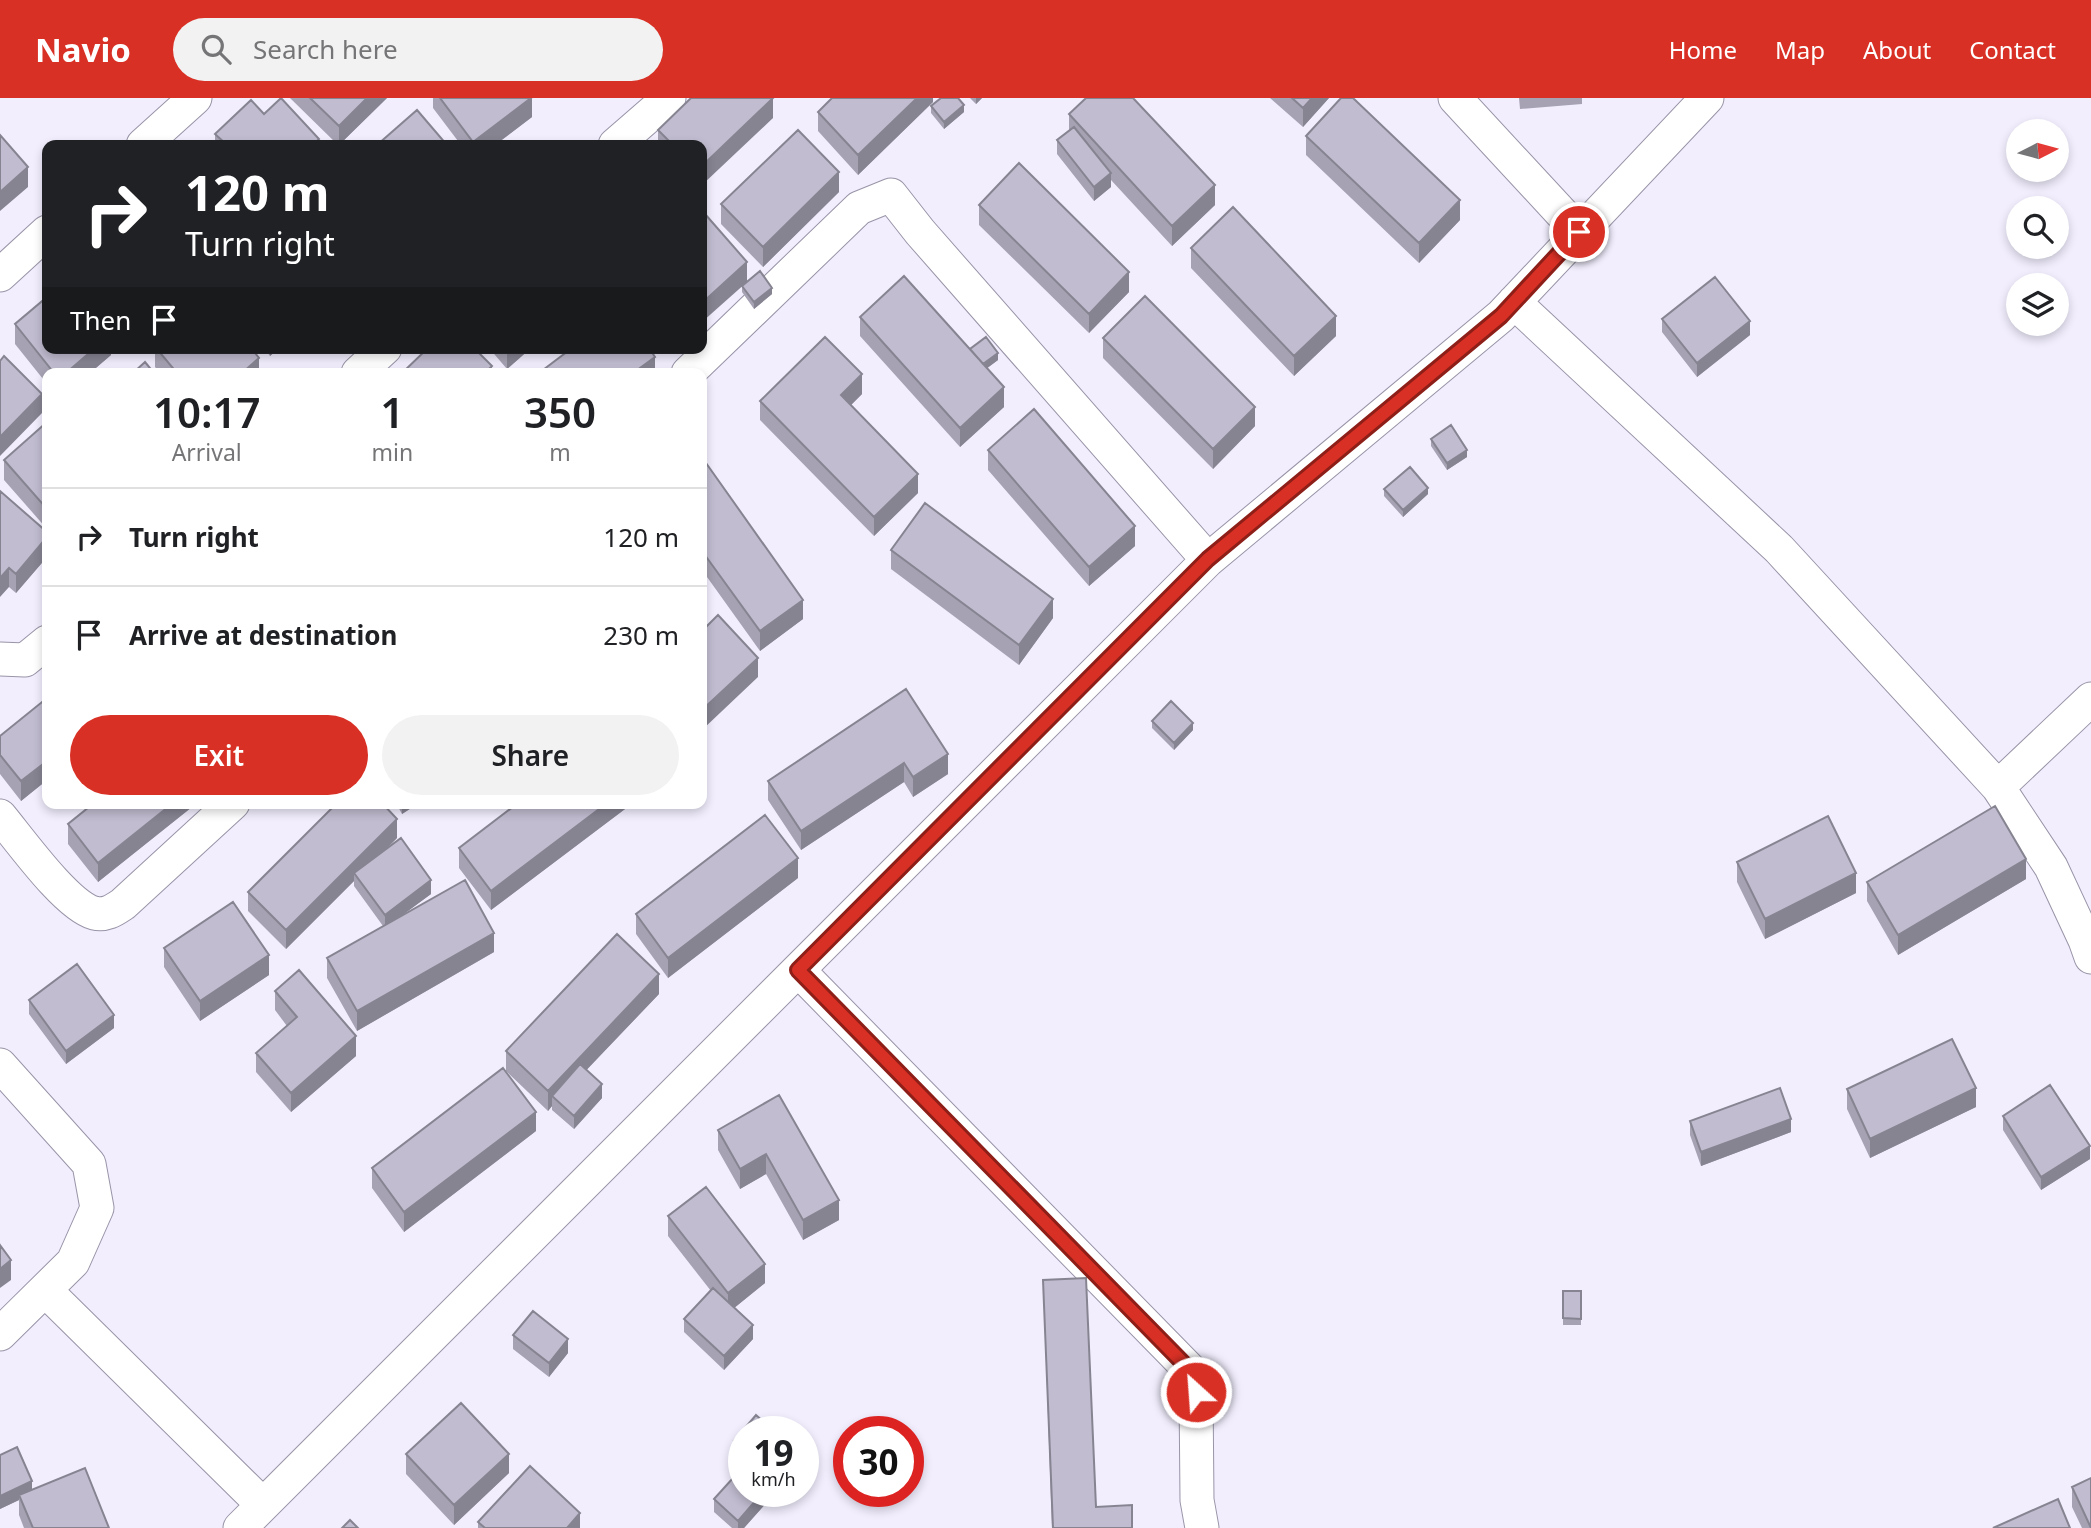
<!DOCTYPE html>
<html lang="en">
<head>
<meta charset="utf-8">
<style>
  :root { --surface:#fff; --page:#f2f2f2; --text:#202124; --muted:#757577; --line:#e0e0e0; --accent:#d93025 }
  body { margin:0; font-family:"Noto Sans",sans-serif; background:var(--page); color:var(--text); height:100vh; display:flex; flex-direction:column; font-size:26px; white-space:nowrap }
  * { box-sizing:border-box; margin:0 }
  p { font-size:23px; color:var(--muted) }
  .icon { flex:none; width:38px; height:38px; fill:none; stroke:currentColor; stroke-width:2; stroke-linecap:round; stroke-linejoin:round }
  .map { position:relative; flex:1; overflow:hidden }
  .drawer { position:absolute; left:42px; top:270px; width:665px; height:441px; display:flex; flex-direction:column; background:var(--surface); border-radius:14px; box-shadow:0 4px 10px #0003 }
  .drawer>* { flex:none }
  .hud { position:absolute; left:42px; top:42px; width:665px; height:214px; border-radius:14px; box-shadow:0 4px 10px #0003; background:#202124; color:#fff; overflow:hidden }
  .needle { width:46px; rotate:84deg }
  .fabs { position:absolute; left:2006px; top:21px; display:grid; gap:14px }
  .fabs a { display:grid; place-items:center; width:63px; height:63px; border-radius:50%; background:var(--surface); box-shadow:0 4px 10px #0003; font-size:35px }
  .speed { position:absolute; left:728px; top:1318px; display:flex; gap:14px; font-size:35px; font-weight:700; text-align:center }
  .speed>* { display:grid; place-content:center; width:91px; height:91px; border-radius:50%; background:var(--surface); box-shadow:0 4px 10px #0003; line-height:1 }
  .speed small { font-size:18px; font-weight:400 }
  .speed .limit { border:10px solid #d22; background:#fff; color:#111 }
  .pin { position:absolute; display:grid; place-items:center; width:60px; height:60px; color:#fff; margin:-30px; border:4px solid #fff; border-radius:50%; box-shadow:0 2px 7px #0007 }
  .me { position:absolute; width:77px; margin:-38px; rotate:334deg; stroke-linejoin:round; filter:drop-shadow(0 0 5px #0008) }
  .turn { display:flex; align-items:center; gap:24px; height:147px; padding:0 28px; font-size:32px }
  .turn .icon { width:91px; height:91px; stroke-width:2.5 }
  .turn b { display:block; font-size:49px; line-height:60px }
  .then { display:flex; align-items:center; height:66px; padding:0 28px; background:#0003; gap:14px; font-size:26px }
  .eta { display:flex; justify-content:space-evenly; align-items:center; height:119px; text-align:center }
  .eta b { font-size:42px; font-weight:600; line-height:49px }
  .primary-button { display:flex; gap:14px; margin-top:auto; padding:14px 28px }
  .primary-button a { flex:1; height:80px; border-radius:42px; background:var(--accent); color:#fff; font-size:28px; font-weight:600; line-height:80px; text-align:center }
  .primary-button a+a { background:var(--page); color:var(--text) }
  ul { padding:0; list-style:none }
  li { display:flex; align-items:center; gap:21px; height:98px; padding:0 28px; border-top:2px solid var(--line) }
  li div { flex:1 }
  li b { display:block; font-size:26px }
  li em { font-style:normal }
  header { display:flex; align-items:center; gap:42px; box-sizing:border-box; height:98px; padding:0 35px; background:var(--accent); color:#fff }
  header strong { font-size:33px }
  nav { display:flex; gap:38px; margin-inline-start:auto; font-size:24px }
  .search { width:490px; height:63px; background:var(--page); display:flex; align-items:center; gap:18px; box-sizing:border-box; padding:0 24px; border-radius:38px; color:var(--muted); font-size:26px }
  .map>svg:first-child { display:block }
</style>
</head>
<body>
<header>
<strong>Navio</strong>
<div class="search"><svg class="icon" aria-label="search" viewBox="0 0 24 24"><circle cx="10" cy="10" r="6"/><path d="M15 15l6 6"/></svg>Search here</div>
<nav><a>Home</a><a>Map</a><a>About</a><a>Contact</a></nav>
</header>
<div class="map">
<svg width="2091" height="1430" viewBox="0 0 2091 1430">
  <rect width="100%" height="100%" fill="#f2eefe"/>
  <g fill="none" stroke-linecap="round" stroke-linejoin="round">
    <defs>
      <path id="minor" d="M 1455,0 L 1579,134
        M 143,47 L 195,0
        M 615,47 L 669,0
        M 0,177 L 47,134
        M 1514,204 L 1779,451 L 1998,689 L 2051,769 L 2085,842 L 2091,859
        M 358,275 L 385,250
        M 688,275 L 859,110 L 891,97 L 920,134 L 1208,462
        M 0,561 L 25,562 L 47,544
        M 1998,689 L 2091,601
        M 0,718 C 20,742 66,807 94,815 C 106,818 114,812 123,806 L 233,705
        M 798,872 L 1189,1271 L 1196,1294 L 1197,1402 L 1202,1430
        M 0,967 L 89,1066 L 97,1110 L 73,1164 L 0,1236
        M 45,1192 L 263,1407
        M 240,1430 L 1208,462 L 1501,218 L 1707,0"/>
    </defs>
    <use href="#minor" stroke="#9994a7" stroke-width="35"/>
    <use href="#minor" stroke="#fff" stroke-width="33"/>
  </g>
  <path fill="#a6a2b3" d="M 290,0 L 387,0 L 339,47 L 338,47 Z
    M 433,0 L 532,0 L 532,19 L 495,47 L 461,47 L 433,10 Z
    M 933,0 L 933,4 L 858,77 L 818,33 L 818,14 Z
    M 970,0 L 982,0 L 976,6 Z
    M 1270,0 L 1329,0 L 1303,29 Z
    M 1519,0 L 1582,0 L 1582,6 L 1520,11 Z
    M 931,8 L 964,14 L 944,31 L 931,15 Z
    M 264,16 L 319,47 L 215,47 L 215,36 Z
    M 1069,16 L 1215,107 L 1172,148 L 1111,82 L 1111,89 L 1094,103 L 1057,56 L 1057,42 L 1069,33 Z
    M 773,20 L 702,47 L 658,47 L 658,32 Z
    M 1306,38 L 1460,122 L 1419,165 L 1306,57 Z
    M 839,94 L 763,169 L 721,126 L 721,106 Z
    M 979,107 L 1129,194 L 1089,235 L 979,127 Z
    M 1191,150 L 1336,238 L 1294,278 L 1191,170 Z
    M 747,184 L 772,196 L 754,211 L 742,194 L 742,189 Z
    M 860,219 L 970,251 L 998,262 L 987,270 L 1004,309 L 960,349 L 860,238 Z
    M 1662,221 L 1750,237 L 1697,279 L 1662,234 Z
    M 15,226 L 111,250 L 111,257 L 90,275 L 47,275 L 47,286 L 15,246 Z
    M 1103,240 L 1255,328 L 1213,371 L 1103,260 Z
    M 155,250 L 259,275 L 160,275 L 155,269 Z
    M 264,250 L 279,250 L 270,258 Z
    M 489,250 L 531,250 L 507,271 Z
    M 862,296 L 851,307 L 918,395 L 874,438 L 760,322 L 760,303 Z
    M 47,324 L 47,431 L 4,382 L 4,362 Z
    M 1431,341 L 1467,359 L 1447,372 L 1431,348 Z
    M 988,352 L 1135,448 L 1089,488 L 988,372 Z
    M 702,368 L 803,521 L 760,553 L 702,472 Z
    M 1384,391 L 1428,396 L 1403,419 L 1384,398 Z
    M 0,393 L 47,434 L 47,459 L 16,495 L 9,489 Z
    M 891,452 L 1053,520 L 1019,567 L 891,471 Z
    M 906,591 L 948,676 L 913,699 L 904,684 L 801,752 L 768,702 L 768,683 Z
    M 47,600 L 47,682 L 21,703 L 0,676 L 0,638 Z
    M 1152,623 L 1193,632 L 1174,652 L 1152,630 Z
    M 197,705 L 98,784 L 68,746 L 68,726 Z
    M 396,705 L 419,705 L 402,716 Z
    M 625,705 L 625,711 L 491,812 L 459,770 L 459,750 Z
    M 397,740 L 385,752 L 431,796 L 401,818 L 494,854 L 357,933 L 327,880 L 327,860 L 383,828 L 354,788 L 354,783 L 286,851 L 248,813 L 248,794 Z
    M 1737,764 L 1856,795 L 1765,841 L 1737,784 Z
    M 798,780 L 668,880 L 636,836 L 636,816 Z
    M 2026,781 L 1898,857 L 1867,803 L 1867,784 Z
    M 164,850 L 269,877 L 200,923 L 164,869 Z
    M 275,893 L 356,958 L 291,1014 L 256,974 L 256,955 L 287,928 L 275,912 Z
    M 659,896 L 586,972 L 602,1000 L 574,1031 L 552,1012 L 552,1008 L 548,1013 L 506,973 L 506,953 Z
    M 29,902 L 114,930 L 66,966 L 29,916 Z
    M 1847,991 L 1976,1009 L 1870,1060 L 1847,1011 Z
    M 779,997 L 839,1122 L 803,1142 L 766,1076 L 740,1091 L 718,1052 L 718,1032 Z
    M 2003,1018 L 2090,1061 L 2041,1092 L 2003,1032 Z
    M 1690,1023 L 1791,1034 L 1701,1068 L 1690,1037 Z
    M 536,1033 L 404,1134 L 372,1090 L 372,1070 Z
    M 668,1118 L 765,1185 L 734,1210 L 753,1241 L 724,1272 L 684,1234 L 684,1221 L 711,1193 L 668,1138 Z
    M 1043,1182 L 1096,1409 L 1132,1430 L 1052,1430 Z
    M 1563,1193 L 1581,1193 L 1581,1227 L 1563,1227 Z
    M 513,1237 L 568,1255 L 549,1279 L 513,1251 Z
    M 744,1334 L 744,1365 L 734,1356 L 734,1343 Z
    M 406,1356 L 509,1375 L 454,1427 L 406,1376 Z
    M 0,1357 L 32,1392 L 109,1430 L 24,1430 L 19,1417 L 19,1402 L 0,1411 Z
    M 2072,1389 L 2091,1430 L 2082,1430 L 2072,1409 Z
    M 767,1393 L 767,1404 L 744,1430 L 732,1430 L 714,1414 L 714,1401 Z
    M 478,1424 L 580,1430 L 478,1430 Z"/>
  <path fill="#878492" d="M 367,0 L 387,0 L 339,47 L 339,28 Z
    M 532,0 L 532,19 L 495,47 L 473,47 L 473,44 Z
    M 773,0 L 773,20 L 702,87 L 702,68 Z
    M 917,0 L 933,0 L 933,4 L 858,77 L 858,57 Z
    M 976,0 L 982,0 L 976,6 Z
    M 1312,0 L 1329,0 L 1303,29 L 1303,10 Z
    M 964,7 L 964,14 L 944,31 L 944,24 Z
    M 319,41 L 319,47 L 313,47 Z
    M 28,69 L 28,89 L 0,113 L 0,94 Z
    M 839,74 L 839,94 L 763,169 L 763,149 Z
    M 1111,75 L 1111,89 L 1094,103 L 1094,89 Z
    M 1215,87 L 1215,107 L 1172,148 L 1172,128 Z
    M 1460,102 L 1460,122 L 1419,165 L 1419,145 Z
    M 747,164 L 747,184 L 702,224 L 702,205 Z
    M 1129,174 L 1129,194 L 1089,235 L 1089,216 Z
    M 772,190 L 772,196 L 754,211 L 754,204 Z
    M 1336,218 L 1336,238 L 1294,278 L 1294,258 Z
    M 1750,223 L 1750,237 L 1697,279 L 1697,265 Z
    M 95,250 L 111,250 L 111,257 L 90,275 L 66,275 Z
    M 270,250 L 279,250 L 270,258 Z
    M 508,250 L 531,250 L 507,271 L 507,252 Z
    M 998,255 L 998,262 L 978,277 L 978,271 Z
    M 655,259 L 655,275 L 633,275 Z
    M 259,260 L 259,275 L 242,275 Z
    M 492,268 L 492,275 L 485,275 Z
    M 862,276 L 862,296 L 841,317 L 841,297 Z
    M 1004,289 L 1004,309 L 960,349 L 960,330 Z
    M 42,296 L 42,315 L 0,358 L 0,339 Z
    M 1255,309 L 1255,328 L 1213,371 L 1213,351 Z
    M 1467,352 L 1467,359 L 1447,372 L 1447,365 Z
    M 918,376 L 918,395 L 874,438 L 874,419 Z
    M 1428,390 L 1428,396 L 1403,419 L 1403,412 Z
    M 1135,428 L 1135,448 L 1089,488 L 1089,469 Z
    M 47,439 L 47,459 L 16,495 L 16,476 Z
    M 9,470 L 9,489 L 0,499 L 0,480 Z
    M 1053,501 L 1053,520 L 1019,567 L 1019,547 Z
    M 803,502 L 803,521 L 760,553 L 760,533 Z
    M 758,560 L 758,579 L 702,632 L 702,612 Z
    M 1193,625 L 1193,632 L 1174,652 L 1174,645 Z
    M 948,656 L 948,676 L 913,699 L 913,679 Z
    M 47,663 L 47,682 L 21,703 L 21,683 Z
    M 904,665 L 904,684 L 801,752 L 801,733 Z
    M 173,705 L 197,705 L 98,784 L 98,765 Z
    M 402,705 L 419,705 L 402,716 Z
    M 607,705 L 625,705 L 625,711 L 491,812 L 491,793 Z
    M 397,721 L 397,740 L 358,779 L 354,775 L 354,783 L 286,851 L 286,832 Z
    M 798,760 L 798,780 L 668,880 L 668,860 Z
    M 2026,761 L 2026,781 L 1898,857 L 1898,837 Z
    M 1856,775 L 1856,795 L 1765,841 L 1765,821 Z
    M 431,782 L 431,796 L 385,830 L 385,817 Z
    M 494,835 L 494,854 L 357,933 L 357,913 Z
    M 269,857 L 269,877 L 200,923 L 200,903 Z
    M 659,876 L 659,896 L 557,1003 L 552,998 L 552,1008 L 548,1013 L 548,993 Z
    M 114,917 L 114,930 L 66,966 L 66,953 Z
    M 356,938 L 356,958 L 291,1014 L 291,995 Z
    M 602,986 L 602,1000 L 574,1031 L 574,1018 Z
    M 1976,990 L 1976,1009 L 1870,1060 L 1870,1041 Z
    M 536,1014 L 536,1033 L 404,1134 L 404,1114 Z
    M 1791,1021 L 1791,1034 L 1701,1068 L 1701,1054 Z
    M 2090,1048 L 2090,1061 L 2041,1092 L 2041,1079 Z
    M 766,1056 L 766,1076 L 740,1091 L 740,1071 Z
    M 839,1102 L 839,1122 L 803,1142 L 803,1122 Z
    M 11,1162 L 11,1182 L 0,1190 L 0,1171 Z
    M 765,1166 L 765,1185 L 728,1215 L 728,1195 Z
    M 753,1227 L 753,1241 L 724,1272 L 724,1258 Z
    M 568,1241 L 568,1255 L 549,1279 L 549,1265 Z
    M 509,1356 L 509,1375 L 454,1427 L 454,1407 Z
    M 32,1383 L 32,1396 L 19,1397 L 19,1402 L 0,1411 L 0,1398 Z
    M 764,1393 L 767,1393 L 767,1404 L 744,1430 L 738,1430 L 738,1423 Z
    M 580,1415 L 580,1430 L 567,1430 Z"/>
  <path fill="#c1bcd0" stroke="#878492" stroke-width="2" d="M 281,0 L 319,41 L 313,47 L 227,47 L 215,36 L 251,2 L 264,16 Z
    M 310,0 L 367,0 L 339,28 Z
    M 440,0 L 531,0 L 473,44 Z
    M 691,0 L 773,0 L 702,68 L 702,47 L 673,47 L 658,32 Z
    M 832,0 L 917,0 L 858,57 L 818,14 Z
    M 941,0 L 958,0 L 964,7 L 944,24 L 931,8 Z
    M 1086,0 L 1133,0 L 1215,87 L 1172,128 L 1069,16 Z
    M 1292,0 L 1312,0 L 1303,10 Z
    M 1341,0 L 1353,0 L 1460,102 L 1419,145 L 1306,38 Z
    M 417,12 L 447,47 L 377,47 Z
    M 1074,29 L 1111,75 L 1094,89 L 1057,42 Z
    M 798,32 L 839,74 L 763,149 L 721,106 Z
    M 0,37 L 28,69 L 0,94 Z
    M 1019,65 L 1129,174 L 1089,216 L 979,107 Z
    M 1233,109 L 1336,218 L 1294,258 L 1191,150 Z
    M 705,116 L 747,164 L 702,205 L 702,119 Z
    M 760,173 L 772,190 L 754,204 L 742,188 Z
    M 904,178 L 1004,289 L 960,330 L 860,219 Z
    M 1715,179 L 1750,223 L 1697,265 L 1662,221 Z
    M 1145,198 L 1255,309 L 1213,351 L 1103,240 Z
    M 47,199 L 47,250 L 95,250 L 66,275 L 54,275 L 15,226 Z
    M 825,239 L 862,276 L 841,297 L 918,376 L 874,419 L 760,303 Z
    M 986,239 L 998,255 L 983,266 L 970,251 Z
    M 156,250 L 251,250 L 259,260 L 242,275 L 214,275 L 211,272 L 207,275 L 177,275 Z
    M 428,250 L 474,250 L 492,268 L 485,275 L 402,275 Z
    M 572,250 L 649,250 L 655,259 L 633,275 L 539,275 Z
    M 4,258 L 42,296 L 0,339 L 0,263 Z
    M 145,264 L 154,275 L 133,275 Z
    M 1034,311 L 1135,428 L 1089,469 L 988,352 Z
    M 47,324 L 47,411 L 4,362 Z
    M 1451,327 L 1467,352 L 1447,365 L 1431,341 Z
    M 706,365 L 803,502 L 760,533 L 702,453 L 702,368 Z
    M 1410,369 L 1428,390 L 1403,412 L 1384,391 Z
    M 0,393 L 47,434 L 47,439 L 16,476 L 9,470 L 0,480 Z
    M 925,405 L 1053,501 L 1019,547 L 891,452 Z
    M 718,517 L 758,560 L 702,612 L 702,533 Z
    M 906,591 L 948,656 L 913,679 L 904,665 L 801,733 L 768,683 Z
    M 47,600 L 47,663 L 21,683 L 0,657 L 0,638 Z
    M 1171,603 L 1193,625 L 1174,645 L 1152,623 Z
    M 94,705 L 173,705 L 98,765 L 68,726 Z
    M 337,705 L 382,705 L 397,721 L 286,832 L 248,794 Z
    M 518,705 L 607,705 L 491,793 L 459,750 Z
    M 1995,708 L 2026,761 L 1898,837 L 1867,784 Z
    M 765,717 L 798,760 L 668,860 L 636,816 Z
    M 1828,718 L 1856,775 L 1765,821 L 1737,764 Z
    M 401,740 L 431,782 L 385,817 L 354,775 Z
    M 465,782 L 494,835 L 357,913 L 327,860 Z
    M 233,804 L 269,857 L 200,903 L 164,850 Z
    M 617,836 L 659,876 L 548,993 L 506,953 Z
    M 77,866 L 114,917 L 66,953 L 29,902 Z
    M 299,872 L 356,938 L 291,995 L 256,955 L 297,919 L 275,893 Z
    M 1952,941 L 1976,990 L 1870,1041 L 1847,991 Z
    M 580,966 L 602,986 L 574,1018 L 552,998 Z
    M 503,970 L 536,1014 L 404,1114 L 372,1070 Z
    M 2050,987 L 2090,1048 L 2041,1079 L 2003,1018 Z
    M 1780,990 L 1791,1021 L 1701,1054 L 1690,1023 Z
    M 779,997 L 839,1102 L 803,1122 L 766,1056 L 740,1071 L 718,1032 Z
    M 706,1089 L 765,1166 L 728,1195 L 668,1118 Z
    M 0,1147 L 11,1162 L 0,1171 Z
    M 1086,1180 L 1096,1409 L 1132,1407 L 1132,1430 L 1053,1430 L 1043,1182 Z
    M 713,1190 L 753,1227 L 724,1258 L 684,1221 Z
    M 1563,1193 L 1581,1193 L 1581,1221 L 1563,1220 Z
    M 533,1213 L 568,1241 L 549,1265 L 513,1237 Z
    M 461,1305 L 509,1356 L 454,1407 L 406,1356 Z
    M 756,1317 L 775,1334 L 744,1334 L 744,1352 L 734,1343 Z
    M 17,1349 L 32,1383 L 0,1398 L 0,1357 Z
    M 530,1368 L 580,1415 L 567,1430 L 485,1430 L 478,1424 Z
    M 743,1369 L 744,1370 L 744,1393 L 764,1393 L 738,1423 L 714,1401 Z
    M 85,1370 L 109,1430 L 33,1430 L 19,1397 Z
    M 2091,1380 L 2091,1430 L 2072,1389 Z
    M 2058,1401 L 2070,1430 L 1993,1430 Z
    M 350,1422 L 358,1430 L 342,1430 Z"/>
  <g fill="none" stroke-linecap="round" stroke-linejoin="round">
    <defs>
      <path id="route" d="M 1196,1294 L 1189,1271 L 798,872 L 1208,461 L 1501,218 L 1579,134"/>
    </defs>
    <use href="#route" stroke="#8d1f18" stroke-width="18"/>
    <use href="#route" stroke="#d93025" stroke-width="12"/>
  </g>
</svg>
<div class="fabs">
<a><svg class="needle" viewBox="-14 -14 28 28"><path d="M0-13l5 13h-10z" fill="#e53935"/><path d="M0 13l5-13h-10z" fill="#757577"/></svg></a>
<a><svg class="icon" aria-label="search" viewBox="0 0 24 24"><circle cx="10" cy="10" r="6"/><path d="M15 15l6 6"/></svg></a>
<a><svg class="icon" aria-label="layers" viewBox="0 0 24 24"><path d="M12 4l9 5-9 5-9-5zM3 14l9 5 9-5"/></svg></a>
</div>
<div class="speed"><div>19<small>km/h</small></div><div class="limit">30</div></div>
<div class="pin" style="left:1579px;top:134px;background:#d93025"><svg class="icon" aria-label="arrive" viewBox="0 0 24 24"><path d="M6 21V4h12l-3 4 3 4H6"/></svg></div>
<svg class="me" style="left:1196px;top:1294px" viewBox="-20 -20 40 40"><circle r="17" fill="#d93025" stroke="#fff" stroke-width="3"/><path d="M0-11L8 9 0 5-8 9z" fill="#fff"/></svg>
<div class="hud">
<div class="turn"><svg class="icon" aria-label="right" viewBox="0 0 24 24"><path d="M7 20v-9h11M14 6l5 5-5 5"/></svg><div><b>120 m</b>Turn right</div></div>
<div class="then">Then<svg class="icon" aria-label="arrive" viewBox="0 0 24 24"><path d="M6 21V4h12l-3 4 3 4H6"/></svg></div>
</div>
<section class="drawer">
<div class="eta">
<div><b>10:17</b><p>Arrival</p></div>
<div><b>1</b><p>min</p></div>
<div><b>350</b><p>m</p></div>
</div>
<ul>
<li><svg class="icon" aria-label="right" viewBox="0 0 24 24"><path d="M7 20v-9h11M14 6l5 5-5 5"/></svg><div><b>Turn right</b></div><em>120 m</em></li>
<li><svg class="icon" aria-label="arrive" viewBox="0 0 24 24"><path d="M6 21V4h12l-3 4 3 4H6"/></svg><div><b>Arrive at destination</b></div><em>230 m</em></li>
</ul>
<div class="primary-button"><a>Exit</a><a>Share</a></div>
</section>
</div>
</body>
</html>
